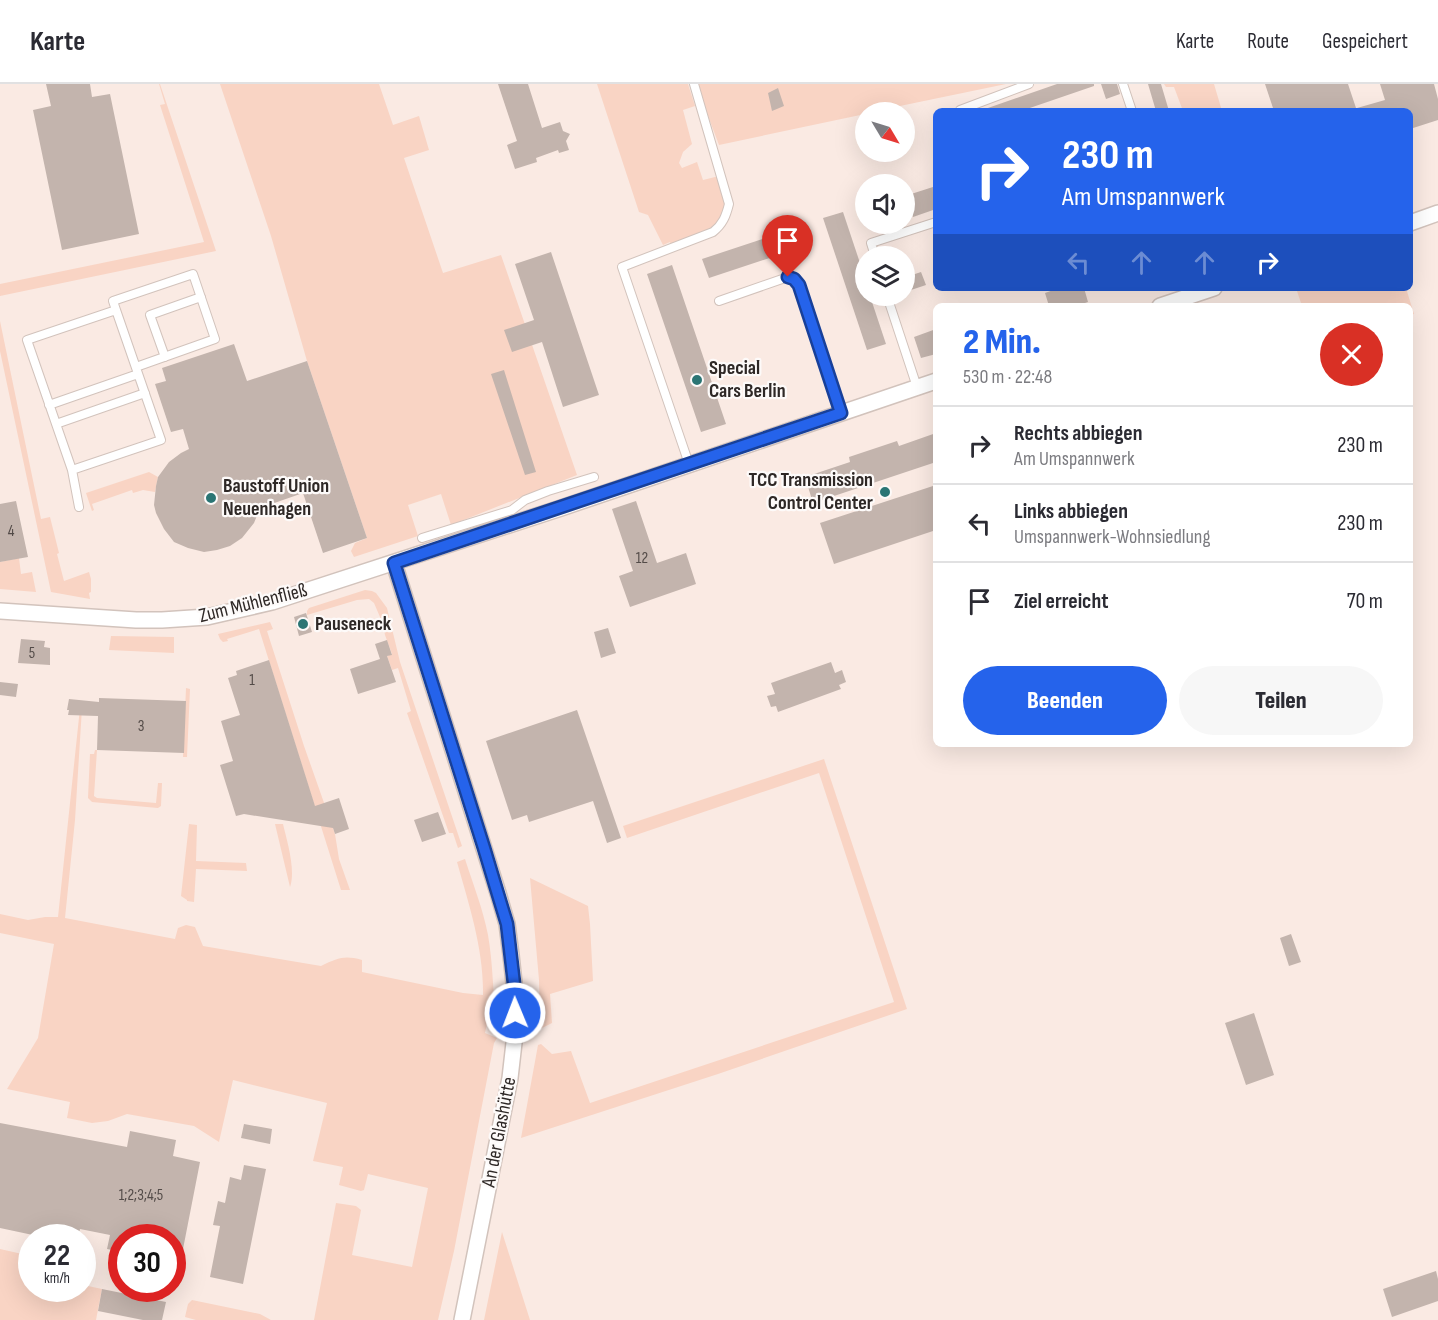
<!DOCTYPE html>
<html lang="de">
<head>
<meta charset="utf-8">
<style>
  :root { --surface:#fff; --page:#f7f7f7; --text:#2b2b33; --muted:#7c7c81; --line:#e1e1e2; --accent:#2563eb }
  body { margin:0; font-family:"Sofia Sans Condensed",sans-serif; background:var(--page); color:var(--text); height:100vh; display:flex; flex-direction:column; font-size:22px; white-space:nowrap }
  * { box-sizing:border-box; margin:0 }
  p { font-size:20px; color:var(--muted) }
  .icon { flex:none; width:33px; height:33px; fill:none; stroke:currentColor; stroke-width:2; stroke-linecap:round; stroke-linejoin:round }
  .map { position:relative; flex:1; overflow:hidden }
  .side { position:absolute; left:933px; top:219px; width:480px; height:444px; display:flex; flex-direction:column; background:var(--surface); border-radius:9px; box-shadow:0 6px 24px #0002 }
  .side>* { flex:none }
  .hud { position:absolute; left:933px; top:24px; width:480px; height:183px; border-radius:9px; box-shadow:0 6px 24px #0002; background:#2563eb; color:#fff; overflow:hidden }
  .needle { width:39px; rotate:128deg }
  .tools { position:absolute; left:855px; top:18px; display:grid; gap:12px }
  .tools a { display:grid; place-items:center; width:60px; height:60px; border-radius:50%; background:var(--surface); box-shadow:0 6px 24px #0002; font-size:30px }
  .speed { position:absolute; left:18px; top:1140px; display:flex; gap:12px; font-size:30px; font-weight:700; text-align:center }
  .speed>* { display:grid; place-content:center; width:78px; height:78px; border-radius:50%; background:var(--surface); box-shadow:0 6px 24px #0002; line-height:1 }
  .speed small { font-size:15px; font-weight:400 }
  .speed .limit { border:9px solid #d22; background:#fff; color:#111 }
  .pin { position:absolute; display:grid; place-items:center; width:51px; height:51px; color:#fff; margin:-62px -26px; border-radius:50% 50% 50% 0; rotate:-45deg; box-shadow:0 0 6px #0007 }
  .pin .icon { rotate:45deg }
  .me { position:absolute; width:66px; margin:-33px; rotate:359deg; stroke-linejoin:round; filter:drop-shadow(0 0 4px #0008) }
  .turn { display:flex; align-items:center; gap:21px; height:126px; padding:0 30px; font-size:27px }
  .turn .icon { width:78px; height:78px; stroke-width:2.5 }
  .turn b { display:block; font-size:42px; line-height:51px }
  .lanes { display:flex; align-items:center; height:57px; padding:0 30px; background:#0003; justify-content:center; gap:30px; direction:ltr }
  .lanes .off { opacity:.35 }
  .round { display:grid; place-items:center; flex:none; width:63px; height:63px; border-radius:32px; background:var(--page) }
  .overview { display:flex; align-items:center; justify-content:space-between; height:102px; padding:0 30px }
  h1 { font-size:36px; font-weight:800; line-height:45px; color:var(--accent) }
  .primary-button { display:flex; gap:12px; margin-top:auto; padding:12px 30px }
  .primary-button a { flex:1; height:69px; border-radius:36px; background:var(--accent); color:#fff; font-size:24px; font-weight:800; line-height:69px; text-align:center }
  .primary-button a+a { background:var(--page); color:var(--text) }
  ul { padding:0; list-style:none }
  li { display:flex; align-items:center; gap:18px; height:78px; padding:0 30px; border-top:2px solid var(--line) }
  li div { flex:1 }
  li b { display:block; font-size:22px }
  li em { font-style:normal }
  header { display:flex; align-items:center; gap:36px; box-sizing:border-box; height:84px; padding:0 30px; background:var(--surface); border-bottom:2px solid var(--line) }
  header strong { font-size:28px }
  nav { display:flex; gap:33px; margin-inline-start:auto; font-size:21px }
  .map>svg:first-child { display:block }
</style>
</head>
<body>
<header>
<strong>Karte</strong>
<nav><a>Karte</a><a>Route</a><a>Gespeichert</a></nav>
</header>
<div class="map">
<svg width="1438" height="1236" viewBox="0 0 1438 1236">
  <rect width="100%" height="100%" fill="#faeae3"/>
  <path fill="#f9d4c4" d="M 159,0 L 160,0 L 216,167 L 0,212 L 0,200 L 204,158 L 160,21 L 165,20 Z
    M 220,0 L 379,0 L 393,41 L 419,32 L 429,66 L 404,74 L 443,189 L 501,171 L 577,391 L 451,441 L 441,410 L 408,421 L 418,452 L 354,473 L 351,467 L 355,459 L 367,454 L 307,277 L 271,152 Z
    M 597,0 L 688,0 L 695,22 L 683,26 L 692,60 L 683,68 L 679,79 L 682,84 L 697,78 L 703,96 L 715,93 L 719,93 L 726,119 L 721,134 L 711,145 L 671,161 L 670,158 L 663,161 L 648,131 L 639,128 Z
    M 696,0 L 1006,0 L 871,28 L 866,28 L 865,30 L 719,61 Z
    M 1164,0 L 1214,0 L 1222,27 L 1183,27 L 1174,3 L 1166,3 Z
    M 1296,204 L 1406,204 L 1414,230 L 1410,231 L 1410,222 L 1302,222 Z
    M 0,237 L 41,435 L 50,433 L 59,469 L 57,470 L 64,497 L 89,488 L 91,495 L 91,508 L 89,509 L 90,515 L 51,508 L 0,267 Z
    M 149,388 L 158,393 L 155,408 L 143,406 L 133,409 L 132,406 L 92,420 L 94,426 L 92,427 L 86,409 Z
    M 19,474 L 21,490 L 32,488 L 36,508 L 0,505 L 0,478 Z
    M 365,506 L 372,507 L 376,509 L 387,524 L 400,578 L 462,762 L 458,764 L 453,749 L 449,749 L 407,629 L 411,627 L 398,584 L 392,586 L 387,572 L 392,570 L 385,551 L 383,540 L 374,519 L 369,515 L 357,516 L 307,531 L 307,527 L 309,524 Z
    M 270,538 L 273,545 L 267,547 L 304,662 L 335,750 L 339,775 L 350,806 L 341,806 L 259,545 L 227,555 L 228,557 L 223,558 L 220,555 L 218,550 Z
    M 111,552 L 174,553 L 174,569 L 109,566 Z
    M 186,604 L 190,605 L 187,673 L 183,673 Z
    M 80,624 L 82,624 L 75,736 L 65,834 L 175,855 L 178,844 L 186,841 L 195,843 L 203,862 L 321,882 C 338,874 344,871 362,876 L 362,888 L 463,909 L 483,911 C 484,866 469,821 457,778 L 465,775 C 473,800 483,825 488,851 C 493,880 493,909 496,939 L 487,940 L 485,949 L 497,954 L 494,959 L 454,1167 L 438,1236 L 314,1236 L 336,1119 L 356,1122 L 361,1126 L 352,1171 L 412,1183 L 428,1104 L 368,1090 L 364,1106 L 361,1107 L 339,1101 L 343,1083 L 313,1077 L 327,1019 L 233,996 L 219,1058 L 194,1042 L 127,1030 L 108,1037 L 92,1039 L 67,1034 L 70,1018 L 7,1005 L 38,954 L 54,860 L 0,849 L 0,830 L 28,836 L 45,833 L 58,833 Z
    M 95,666 L 97,666 L 94,712 L 97,714 L 156,719 L 158,699 L 162,699 L 161,722 L 158,724 L 92,718 L 88,714 L 90,670 L 94,670 Z
    M 824,675 L 907,925 L 718,990 L 521,1054 L 538,961 L 541,960 L 552,970 L 571,967 L 590,1019 L 894,918 L 819,689 L 627,754 L 623,742 Z
    M 189,740 L 197,741 L 196,777 L 246,779 L 247,787 L 196,785 L 194,818 L 187,817 L 187,816 L 181,812 Z
    M 275,740 L 283,740 C 287,757 296,786 290,803 Z
    M 530,794 L 588,822 L 590,840 L 593,897 L 550,910 L 552,939 L 540,945 L 539,896 Z
    M 502,1148 L 530,1236 L 484,1236 Z
    M 0,1165 L 31,1172 L 32,1204 L 82,1204 L 83,1184 C 90,1190 89,1193 88,1202 L 102,1205 L 96,1236 L 0,1236 Z
    M 192,1216 L 260,1230 L 271,1236 L 196,1236 L 185,1233 L 188,1220 Z"/>
  <path fill="#c3b4ad" d="M 46,0 L 90,0 L 92,13 L 110,10 L 139,150 L 62,166 L 33,26 L 51,22 Z
    M 498,0 L 528,0 L 542,44 L 560,38 L 563,47 L 570,50 L 566,57 L 569,66 L 559,69 L 558,66 L 536,74 L 537,78 L 515,85 L 507,61 L 517,57 Z
    M 1057,0 L 1094,0 L 1094,2 L 1021,27 L 986,27 L 985,25 Z
    M 1101,0 L 1117,0 L 1120,10 L 1106,15 Z
    M 1148,0 L 1161,0 L 1169,27 L 1156,27 Z
    M 1265,0 L 1348,0 L 1357,27 L 1274,27 Z
    M 1380,0 L 1434,0 L 1438,15 L 1438,36 L 1410,45 L 1410,27 L 1357,27 L 1357,24 L 1385,16 Z
    M 778,4 L 784,22 L 772,27 L 768,9 Z
    M 936,102 L 936,125 L 913,133 L 905,112 Z
    M 843,128 L 866,197 L 866,212 L 870,212 L 886,260 L 867,266 L 823,134 Z
    M 793,145 L 800,164 L 709,194 L 702,175 Z
    M 551,168 L 599,311 L 563,323 L 542,258 L 512,268 L 504,246 L 534,236 L 515,180 Z
    M 672,181 L 726,340 L 701,348 L 647,190 Z
    M 921,188 L 926,201 L 911,206 L 906,193 Z
    M 1059,204 L 1084,204 L 1088,218 L 1076,222 L 1049,222 L 1045,209 Z
    M 936,245 L 936,270 L 921,274 L 914,253 Z
    M 234,260 L 247,297 L 307,277 L 367,454 L 323,469 L 303,409 L 260,424 L 254,439 L 242,454 L 230,462 L 217,466 L 204,468 L 188,464 L 174,458 L 164,445 L 156,429 L 154,421 L 156,402 L 158,393 L 169,378 L 181,369 L 189,365 L 183,345 L 171,348 L 155,300 L 166,297 L 162,284 Z
    M 504,286 L 536,388 L 525,391 L 491,290 Z
    M 936,349 L 936,378 L 813,419 L 805,393 L 850,378 L 849,373 L 897,357 L 899,362 Z
    M 936,401 L 936,446 L 834,480 L 820,439 Z
    M 16,417 L 28,473 L 0,478 L 0,420 Z
    M 636,417 L 657,479 L 686,469 L 696,500 L 630,523 L 619,492 L 633,487 L 612,425 Z
    M 306,529 L 312,548 L 299,552 L 294,533 Z
    M 608,544 L 616,569 L 601,574 L 594,548 Z
    M 21,555 L 45,557 L 44,563 L 50,564 L 50,581 L 18,579 Z
    M 387,556 L 392,571 L 387,572 L 396,598 L 358,610 L 350,585 L 380,575 L 375,560 Z
    M 269,576 L 315,722 L 339,714 L 349,745 L 335,750 L 333,744 L 244,730 L 236,732 L 220,681 L 233,677 L 221,637 L 240,631 L 228,594 L 237,591 L 236,587 Z
    M 831,578 L 835,589 L 842,586 L 846,598 L 839,601 L 841,605 L 778,628 L 776,622 L 771,623 L 767,612 L 775,610 L 771,599 Z
    M 0,598 L 18,600 L 16,613 L 0,611 Z
    M 99,614 L 186,617 L 184,669 L 97,666 L 98,632 L 68,631 L 69,626 L 67,626 L 69,615 L 99,618 Z
    M 577,626 L 621,754 L 607,759 L 593,717 L 529,738 L 527,731 L 512,736 L 486,657 Z
    M 438,728 L 446,750 L 422,758 L 414,736 Z
    M 1291,850 L 1301,878 L 1289,882 L 1280,854 Z
    M 1254,929 L 1274,991 L 1246,1001 L 1225,939 Z
    M 0,1039 L 127,1063 L 130,1047 L 176,1056 L 173,1072 L 200,1078 L 183,1165 L 172,1163 L 172,1154 L 122,1154 L 122,1168 L 107,1165 L 110,1151 L 80,1145 L 78,1154 L 47,1154 L 0,1144 Z
    M 244,1040 L 272,1045 L 270,1060 L 241,1054 Z
    M 244,1081 L 266,1085 L 243,1200 L 210,1193 L 220,1142 L 213,1141 L 218,1117 L 225,1119 L 230,1093 L 241,1096 Z
    M 1436,1187 L 1438,1195 L 1438,1217 L 1392,1233 L 1383,1205 Z
    M 102,1205 L 166,1218 L 162,1236 L 143,1236 L 98,1227 Z"/>
  <g fill="none" stroke-linecap="round" stroke-linejoin="round">
    <defs>
      <path id="lane" d="M 1123,0 L 1132,27
        M 960,26 L 1029,0
        M 875,172 L 871,159 L 936,138
        M 887,212 L 917,303
        M 719,217 L 788,193 L 794,195 L 799,201 L 841,329
        M 116,226 L 161,356 L 72,386 L 27,256 Z
        M 116,226 L 113,217 L 193,190 L 215,255 L 136,283
        M 165,273 L 150,231 L 201,213
        M 49,321 L 138,290
        M 56,340 L 145,309
        M 689,380 L 622,183 L 713,148 C 723,140 726,132 729,120 L 694,0
        M 72,386 L 79,423
        M 422,454 L 512,426 L 525,416 L 548,407 L 594,393"/>
      <path id="street" d="M 1410,139 L 1438,129
        M 1160,222 L 1214,204
        M 394,479 L 498,809 L 507,840 L 511,871 L 515,908 L 515,950 L 510,994 L 462,1236
        M 0,527 L 136,536 L 162,536 L 207,533 L 272,518 L 561,424 L 936,297"/>
    </defs>
    <use href="#lane" stroke="#d2c3bc" stroke-width="10"/>
    <use href="#street" stroke="#d2c3bc" stroke-width="18"/>
    <use href="#lane" stroke="#fff" stroke-width="8"/>
    <use href="#street" stroke="#fff" stroke-width="15"/>
  </g>
  <g fill="none" stroke-linecap="round" stroke-linejoin="round">
    <defs>
      <path id="route" d="M 515,929 L 515,908 L 507,840 L 484,764 L 394,479 L 841,329 L 799,201 L 794,195 L 788,193"/>
    </defs>
    <use href="#route" stroke="#184099" stroke-width="15"/>
    <use href="#route" stroke="#2563eb" stroke-width="10"/>
  </g>
  <g fill="#2b7574" stroke="#fdfaf9" stroke-width="2">
    <circle cx="697" cy="296" r="6"/>
    <circle cx="885" cy="408" r="6"/>
    <circle cx="211" cy="414" r="6"/>
    <circle cx="303" cy="540" r="6"/>
  </g>
  <g text-anchor="middle" dominant-baseline="central" stroke-width="4.5" stroke-linejoin="round" paint-order="stroke">
    <g font-size="16" fill="#534b48">
      <text x="11" y="447">4</text>
      <text x="642" y="474">12</text>
      <text x="32" y="569">5</text>
      <text x="252" y="596">1</text>
      <text x="141" y="642">3</text>
      <text x="141" y="1111">1;2;3;4;5</text>
    </g>
    <g font-size="20" font-weight="bold" fill="#2e2826" stroke="#fdfaf9" text-anchor="start">
      <text x="709" y="284">Special<tspan x="709" dy="23">Cars Berlin</tspan></text>
      <text x="873" y="396" text-anchor="end">TCC Transmission<tspan x="873" dy="23">Control Center</tspan></text>
      <text x="223" y="402">Baustoff Union<tspan x="223" dy="23">Neuenhagen</tspan></text>
      <text x="315" y="540">Pauseneck</text>
    </g>
    <g font-size="20" fill="#2e2826" stroke="#fdfaf9">
      <text transform="translate(253 519) rotate(-14)">Zum Mühlenfließ</text>
      <text transform="translate(499 1048) rotate(-79)">An der Glashütte</text>
    </g>
  </g>
</svg>
<div class="tools">
<a><svg class="needle" viewBox="-14 -14 28 28"><path d="M0-13l5 13h-10z" fill="#e53935"/><path d="M0 13l5-13h-10z" fill="#7c7c81"/></svg></a>
<a><svg class="icon" aria-label="sound" viewBox="0 0 24 24"><path d="M4 9h4l5-4v14l-5-4H4zM17 9q2 3 0 6"/></svg></a>
<a><svg class="icon" aria-label="layers" viewBox="0 0 24 24"><path d="M12 4l9 5-9 5-9-5zM3 14l9 5 9-5"/></svg></a>
</div>
<div class="speed"><div>22<small>km/h</small></div><div class="limit">30</div></div>
<div class="pin" style="left:788px;top:193px;background:#d93025"><svg class="icon" aria-label="arrive" viewBox="0 0 24 24"><path d="M6 21V4h12l-3 4 3 4H6"/></svg></div>
<svg class="me" style="left:515px;top:929px" viewBox="-20 -20 40 40"><circle r="17" fill="#2563eb" stroke="#fff" stroke-width="3"/><path d="M0-11L8 9 0 5-8 9z" fill="#fff"/></svg>
<div class="hud">
<div class="turn"><svg class="icon" aria-label="right" viewBox="0 0 24 24"><path d="M7 20v-9h11M14 6l5 5-5 5"/></svg><div><b>230 m</b>Am Umspannwerk</div></div>
<div class="lanes"><svg class="icon off" aria-label="left" viewBox="0 0 24 24"><path d="M17 20v-9H6M10 6l-5 5 5 5"/></svg><svg class="icon off" aria-label="ahead" viewBox="0 0 24 24"><path d="M12 20V5M6 11l6-6 6 6"/></svg><svg class="icon off" aria-label="ahead" viewBox="0 0 24 24"><path d="M12 20V5M6 11l6-6 6 6"/></svg><svg class="icon" aria-label="right" viewBox="0 0 24 24"><path d="M7 20v-9h11M14 6l5 5-5 5"/></svg></div>
</div>
<section class="side">
<div class="overview"><div><h1>2 Min.</h1><p>530 m · 22:48</p></div><a class="round" style="background:#d93025;color:#fff"><svg class="icon" aria-label="close" viewBox="0 0 24 24"><path d="M6 6l12 12M18 6L6 18"/></svg></a></div>
<ul>
<li><svg class="icon" aria-label="right" viewBox="0 0 24 24"><path d="M7 20v-9h11M14 6l5 5-5 5"/></svg><div><b>Rechts abbiegen</b><p>Am Umspannwerk</p></div><em>230 m</em></li>
<li><svg class="icon" aria-label="left" viewBox="0 0 24 24"><path d="M17 20v-9H6M10 6l-5 5 5 5"/></svg><div><b>Links abbiegen</b><p>Umspannwerk-Wohnsiedlung</p></div><em>230 m</em></li>
<li><svg class="icon" aria-label="arrive" viewBox="0 0 24 24"><path d="M6 21V4h12l-3 4 3 4H6"/></svg><div><b>Ziel erreicht</b></div><em>70 m</em></li>
</ul>
<div class="primary-button"><a>Beenden</a><a>Teilen</a></div>
</section>
</div>
</body>
</html>
